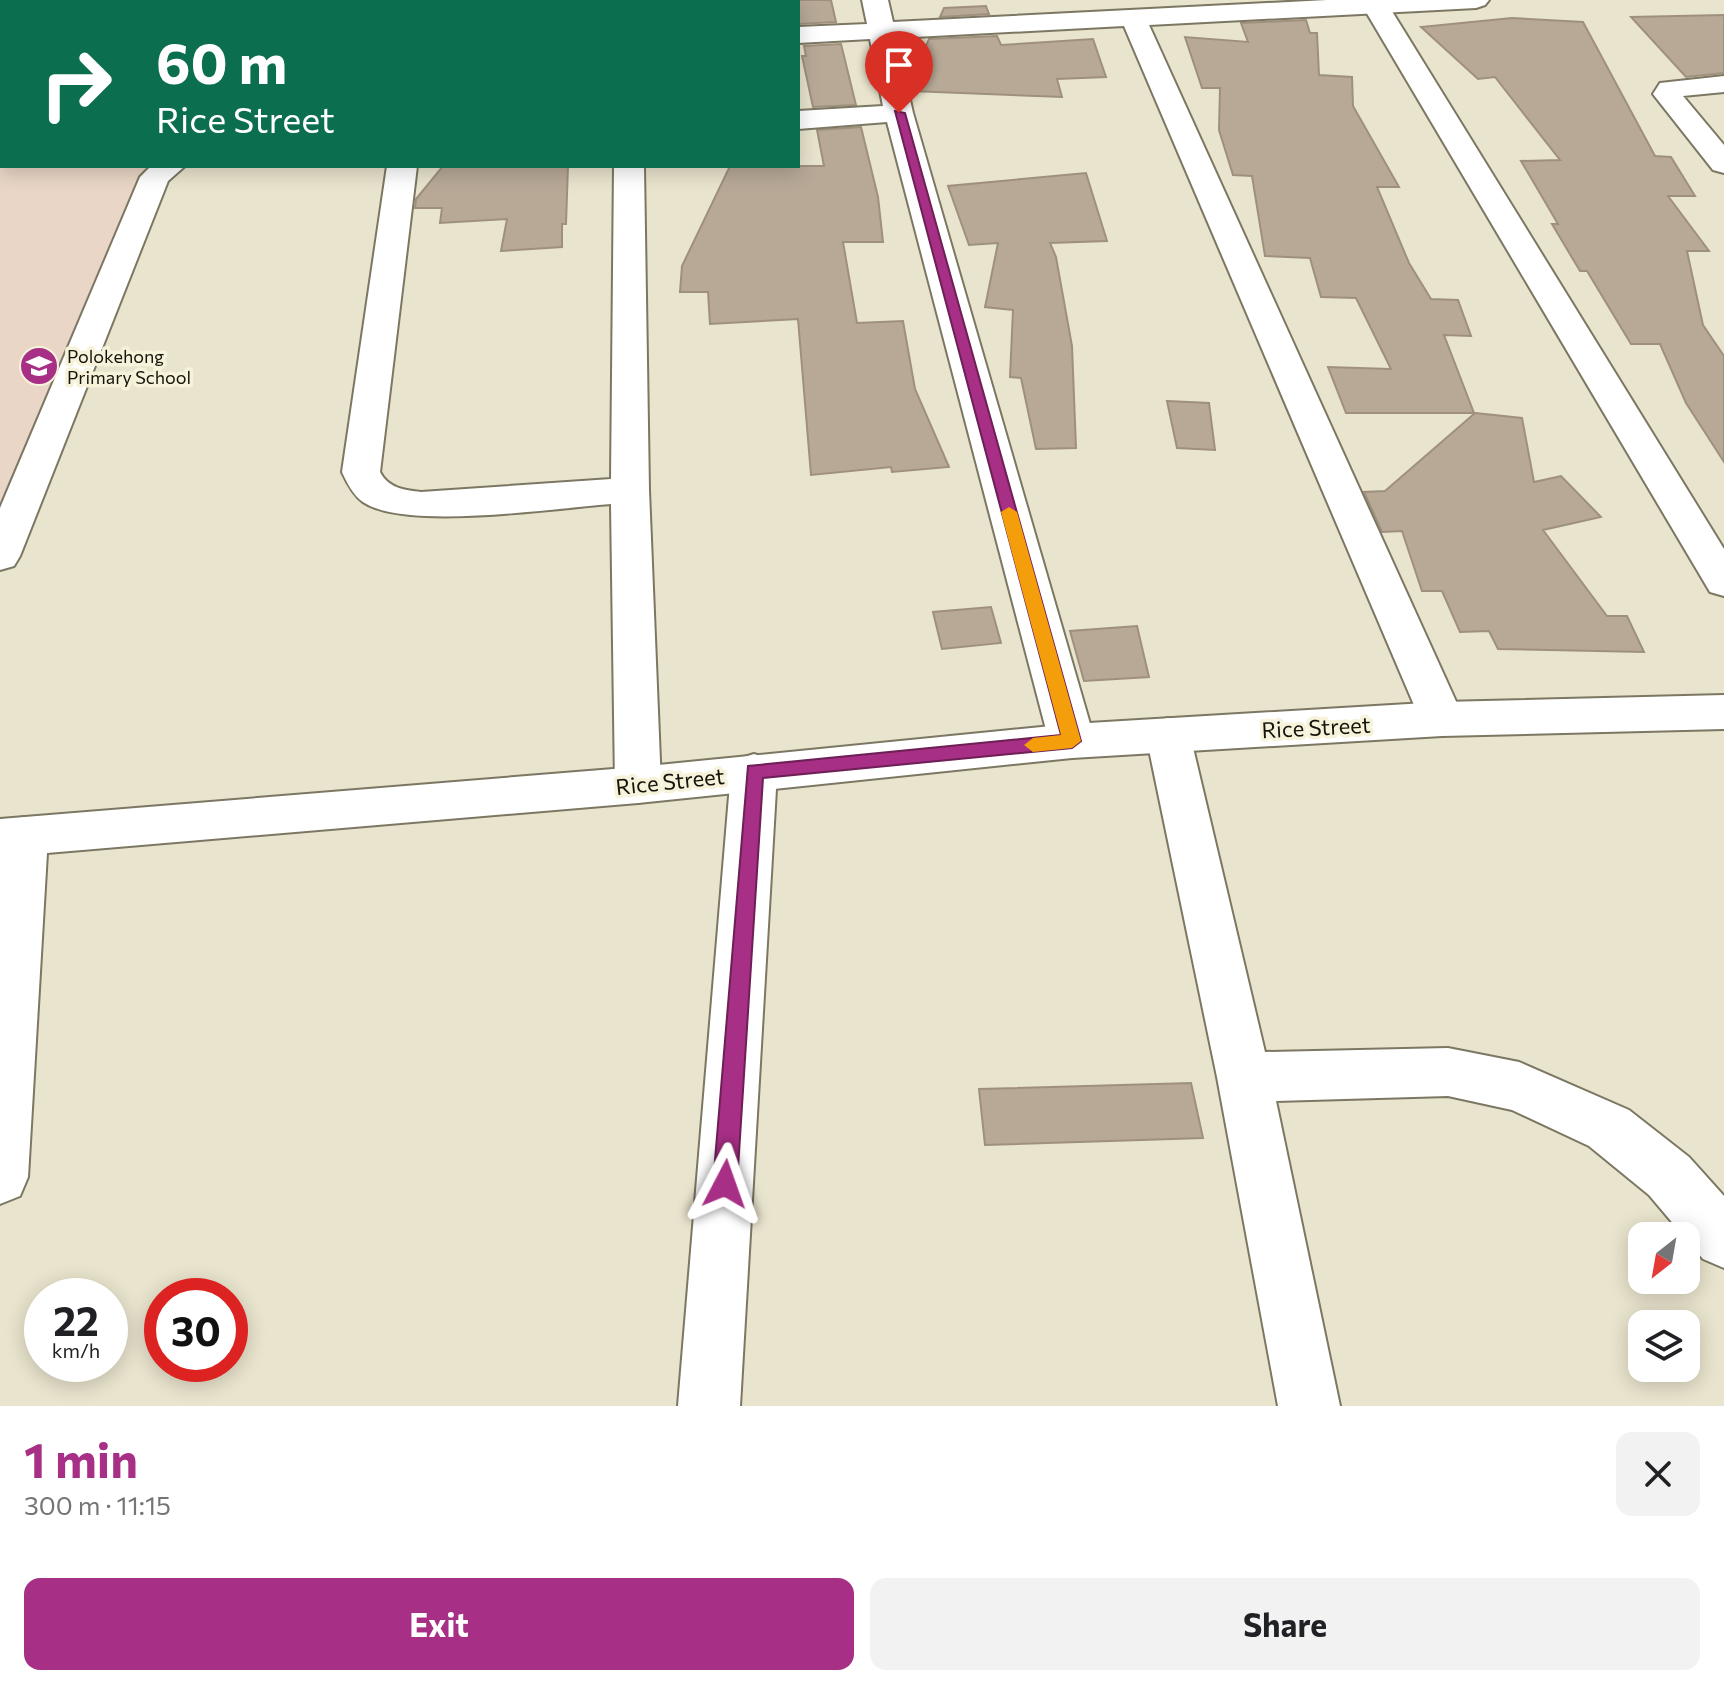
<!DOCTYPE html>
<html lang="en">
<head>
<meta charset="utf-8">
<style>
  :root { --surface:#fff; --page:#f2f2f2; --text:#202124; --muted:#757577; --accent:#a72f85 }
  body { margin:0; font-family:Commissioner,sans-serif; background:var(--page); color:var(--text); height:100vh; display:flex; flex-direction:column; font-size:30px; white-space:nowrap }
  * { box-sizing:border-box; margin:0 }
  p { font-size:26px; color:var(--muted) }
  .icon { flex:none; width:44px; height:44px; fill:none; stroke:currentColor; stroke-width:2; stroke-linecap:round; stroke-linejoin:round }
  .map { position:relative; height:1406px; overflow:hidden }
  .details { display:flex; flex-direction:column; background:var(--surface); flex:1 }
  .details>* { flex:none }
  .hud { position:absolute; left:0px; top:0px; width:800px; height:168px; box-shadow:0 4px 20px #0003; background:#0b6e4f; color:#fff; overflow:hidden }
  .needle { width:52px; rotate:211deg }
  .buttons { position:absolute; left:1628px; top:1222px; display:grid; gap:16px }
  .buttons a { display:grid; place-items:center; width:72px; height:72px; border-radius:16px; background:var(--surface); box-shadow:0 4px 20px #0003; font-size:40px }
  .speed { position:absolute; left:24px; top:1278px; display:flex; gap:16px; font-size:40px; font-weight:700; text-align:center }
  .speed>* { display:grid; place-content:center; width:104px; height:104px; border-radius:50%; background:var(--surface); box-shadow:0 4px 20px #0003; line-height:1 }
  .speed small { font-size:20px; font-weight:400 }
  .speed .limit { border:12px solid #d22; background:#fff; color:#111 }
  .pin { position:absolute; display:grid; place-items:center; width:68px; height:68px; color:#fff; margin:-82px -34px; border-radius:50% 50% 50% 0; rotate:-45deg; box-shadow:0 0 8px #0007 }
  .pin .icon { rotate:45deg }
  .me { position:absolute; width:88px; margin:-44px; rotate:4deg; stroke-linejoin:round; filter:drop-shadow(0 0 6px #0008) }
  .turn { display:flex; align-items:center; gap:28px; height:168px; padding:0 24px; font-size:36px }
  .turn .icon { width:104px; height:104px; stroke-width:2.5 }
  .turn b { display:block; font-size:56px; line-height:68px }
  .round { display:grid; place-items:center; flex:none; width:84px; height:84px; border-radius:16px; background:var(--page) }
  .head { display:flex; align-items:center; justify-content:space-between; height:136px; padding:0 24px }
  h1 { font-size:48px; font-weight:700; line-height:60px; color:var(--accent) }
  .action { display:flex; gap:16px; margin-top:auto; padding:16px 24px }
  .action a { flex:1; height:92px; border-radius:16px; background:var(--accent); color:#fff; font-size:32px; font-weight:700; line-height:92px; text-align:center }
  .action a+a { background:var(--page); color:var(--text) }
  .map>svg:first-child { display:block }
</style>
</head>
<body>
<div class="map">
<svg width="1724" height="1406" viewBox="0 0 1724 1406">
  <rect width="100%" height="100%" fill="#e9e4cd"/>
  <path fill="#e9d6c6" d="M 0,92 L 2,166 L 170,166 L 0,555 Z"/>
  <path fill="#b8a997" stroke="#9f907e" stroke-width="2" d="M 791,0 L 831,0 L 836,22 L 798,24 L 798,2 Z
    M 986,6 L 989,14 L 940,17 L 944,8 Z
    M 1724,15 L 1724,73 L 1686,77 L 1631,17 Z
    M 1512,18 L 1583,22 L 1655,156 L 1671,157 L 1695,196 L 1668,196 L 1709,251 L 1687,251 L 1703,325 L 1724,356 L 1724,462 L 1686,403 L 1660,344 L 1631,344 L 1587,271 L 1580,271 L 1552,224 L 1558,224 L 1521,161 L 1560,160 L 1495,77 L 1478,79 L 1421,27 Z
    M 1306,20 L 1310,33 L 1317,33 L 1319,75 L 1352,77 L 1353,106 L 1399,187 L 1377,187 L 1409,263 L 1431,299 L 1458,300 L 1471,336 L 1444,335 L 1474,413 L 1346,413 L 1328,367 L 1391,369 L 1356,298 L 1321,297 L 1310,258 L 1265,256 L 1252,176 L 1233,175 L 1219,130 L 1220,88 L 1202,88 L 1185,37 L 1248,42 L 1241,23 Z
    M 997,36 L 1001,45 L 1093,39 L 1106,77 L 1057,79 L 1062,97 L 911,91 L 909,83 L 929,39 Z
    M 841,44 L 856,105 L 813,107 L 802,56 L 806,56 L 804,46 Z
    M 861,127 L 878,197 L 883,242 L 843,242 L 857,323 L 903,321 L 915,389 L 949,467 L 892,472 L 891,467 L 811,475 L 798,319 L 710,324 L 708,292 L 680,292 L 682,266 L 730,166 L 824,166 L 817,130 Z
    M 443,166 L 568,166 L 566,224 L 562,224 L 562,247 L 501,251 L 507,219 L 440,223 L 442,208 L 415,208 L 416,199 Z
    M 1086,173 L 1107,241 L 1050,243 L 1056,257 L 1072,346 L 1076,448 L 1036,449 L 1021,378 L 1010,377 L 1013,310 L 985,307 L 998,243 L 969,245 L 948,186 Z
    M 1167,401 L 1209,403 L 1215,450 L 1177,448 Z
    M 1475,413 L 1522,418 L 1534,482 L 1561,476 L 1601,517 L 1543,530 L 1607,616 L 1627,616 L 1644,652 L 1498,649 L 1489,631 L 1460,632 L 1442,591 L 1422,591 L 1402,531 L 1382,532 L 1364,492 L 1385,491 Z
    M 991,607 L 1001,643 L 942,649 L 933,612 Z
    M 1137,626 L 1149,677 L 1084,681 L 1070,631 Z
    M 1191,1083 L 1203,1138 L 985,1145 L 979,1089 Z"/>
  <g fill="none" stroke-linecap="round" stroke-linejoin="round">
    <defs>
      <path id="minor" d="M 205,0 L 231,0 L 204,2 Z
        M 407,0 L 433,0 L 406,2 Z
        M 612,0 L 638,0 L 638,2 L 612,2 Z
        M 862,0 L 888,0 L 893,22 L 1327,0 L 1489,0 L 1485,5 L 1476,8 L 1149,25 L 1464,719 L 1458,731 L 1442,736 L 1426,731 L 1420,719 L 1124,26 L 896,38 L 913,113 L 1095,741 L 1088,753 L 1072,758 L 1056,753 L 1049,741 L 887,122 L 798,129 L 798,111 L 883,106 L 870,39 L 798,43 L 798,27 L 867,24 Z
        M 2,12 L 2,30 L 0,31 L 0,13 Z
        M 0,67 L 2,67 L 2,83 L 0,83 Z
        M 1724,76 L 1724,92 L 1683,96 L 1724,145 L 1724,173 L 1713,170 L 1653,94 L 1660,83 Z
        M 151,166 L 185,166 L 168,181 L 20,556 L 14,566 L 0,570 L 0,508 L 140,177 Z
        M 387,166 L 417,166 L 380,472 C 388,488 404,490 421,492 L 611,479 L 614,166 L 644,166 L 649,490 L 661,785 L 654,798 L 638,803 L 622,798 L 615,785 L 611,504 C 556,508 405,531 363,502 C 353,495 347,483 342,472 Z
        M 1168,718 L 1184,723 L 1190,735 L 1265,1052 L 1448,1048 L 1519,1062 L 1629,1110 L 1689,1157 L 1724,1196 L 1724,1268 L 1703,1259 L 1649,1195 L 1589,1146 L 1512,1110 L 1448,1096 L 1276,1101 L 1340,1406 L 1278,1406 L 1217,1077 L 1146,735 L 1152,723 Z
        M 754,754 L 770,759 L 777,772 L 740,1406 L 678,1406 L 731,772 L 738,759 Z
        M 24,817 L 41,823 L 48,836 L 28,1177 L 20,1196 L 0,1204 L 0,839 L 7,823 Z"/>
      <path id="tertiary" d="M 1359,0 L 1385,0 L 1724,549 L 1724,596 L 1710,592 Z
        M 1724,695 L 1724,729 L 1442,736 L 1072,758 L 638,803 L 0,857 L 0,819 L 638,767 L 1072,724 L 1442,702 Z"/>
    </defs>
    <use href="#minor" stroke="#7c7762" stroke-width="4"/>
    <use href="#tertiary" stroke="#7c7762" stroke-width="4"/>
    <use href="#minor" fill="#fff" fill-rule="evenodd"/>
    <use href="#tertiary" fill="#fff" fill-rule="evenodd"/>
  </g>
  <path fill="#a72f85" stroke="#6d1f56" stroke-width="2" d="M 895,111 L 905,113 L 1081,741 L 1072,748 L 763,778 L 737,1184 L 733,1192 L 725,1195 L 717,1192 L 713,1184 L 748,766 L 1061,735 Z"/>
  <path fill="#f59e0b" d="M 1009,507 L 1017,512 L 1081,741 L 1072,748 L 1033,752 L 1024,745 L 1033,738 L 1061,735 L 1001,512 Z"/>
  <defs>
    <symbol id="school-disc" viewBox="-11 -11 22 22"><circle r="9.5" fill="#a72f85" stroke="#f7f2da"/><path d="M0-5L7-2L0 1L-7-2ZM-4 1L0 2.5L4 1V4Q0 6-4 4Z" fill="#fff"/></symbol>
  </defs>
  <g fill-rule="evenodd">
    <use href="#school-disc" x="17" y="344" width="44" height="44"/>
  </g>
  <g text-anchor="middle" dominant-baseline="central" stroke-width="7" stroke-linejoin="round" paint-order="stroke">
    <g font-size="18" fill="#15130b" stroke="#f7f2da" text-anchor="start">
      <text x="67" y="356">Polokehong<tspan x="67" dy="21">Primary School</tspan></text>
    </g>
    <g font-size="22" fill="#15130b" stroke="#f7f2da">
      <text transform="translate(1316 727) rotate(-3)">Rice Street</text>
      <text transform="translate(670 781) rotate(-6)">Rice Street</text>
    </g>
  </g>
</svg>
<div class="buttons">
<a><svg class="needle" viewBox="-14 -14 28 28"><path d="M0-13l5 13h-10z" fill="#e53935"/><path d="M0 13l5-13h-10z" fill="#757577"/></svg></a>
<a><svg class="icon" aria-label="layers" viewBox="0 0 24 24"><path d="M12 4l9 5-9 5-9-5zM3 14l9 5 9-5"/></svg></a>
</div>
<div class="speed"><div>22<small>km/h</small></div><div class="limit">30</div></div>
<div class="pin" style="left:899px;top:113px;background:#d93025"><svg class="icon" aria-label="arrive" viewBox="0 0 24 24"><path d="M6 21V4h12l-3 4 3 4H6"/></svg></div>
<svg class="me" style="left:725px;top:1184px" viewBox="-20 -20 40 40"><path d="M0-17L14 15 0 8-14 15z" fill="#a72f85" stroke="#fff" stroke-width="4"/></svg>
<div class="hud">
<div class="turn"><svg class="icon" aria-label="right" viewBox="0 0 24 24"><path d="M7 20v-9h11M14 6l5 5-5 5"/></svg><div><b>60 m</b>Rice Street</div></div>
</div>
</div>
<section class="details">
<div class="head"><div><h1>1 min</h1><p>300 m · 11:15</p></div><a class="round"><svg class="icon" aria-label="close" viewBox="0 0 24 24"><path d="M6 6l12 12M18 6L6 18"/></svg></a></div>
<div class="action"><a>Exit</a><a>Share</a></div>
</section>
</body>
</html>
